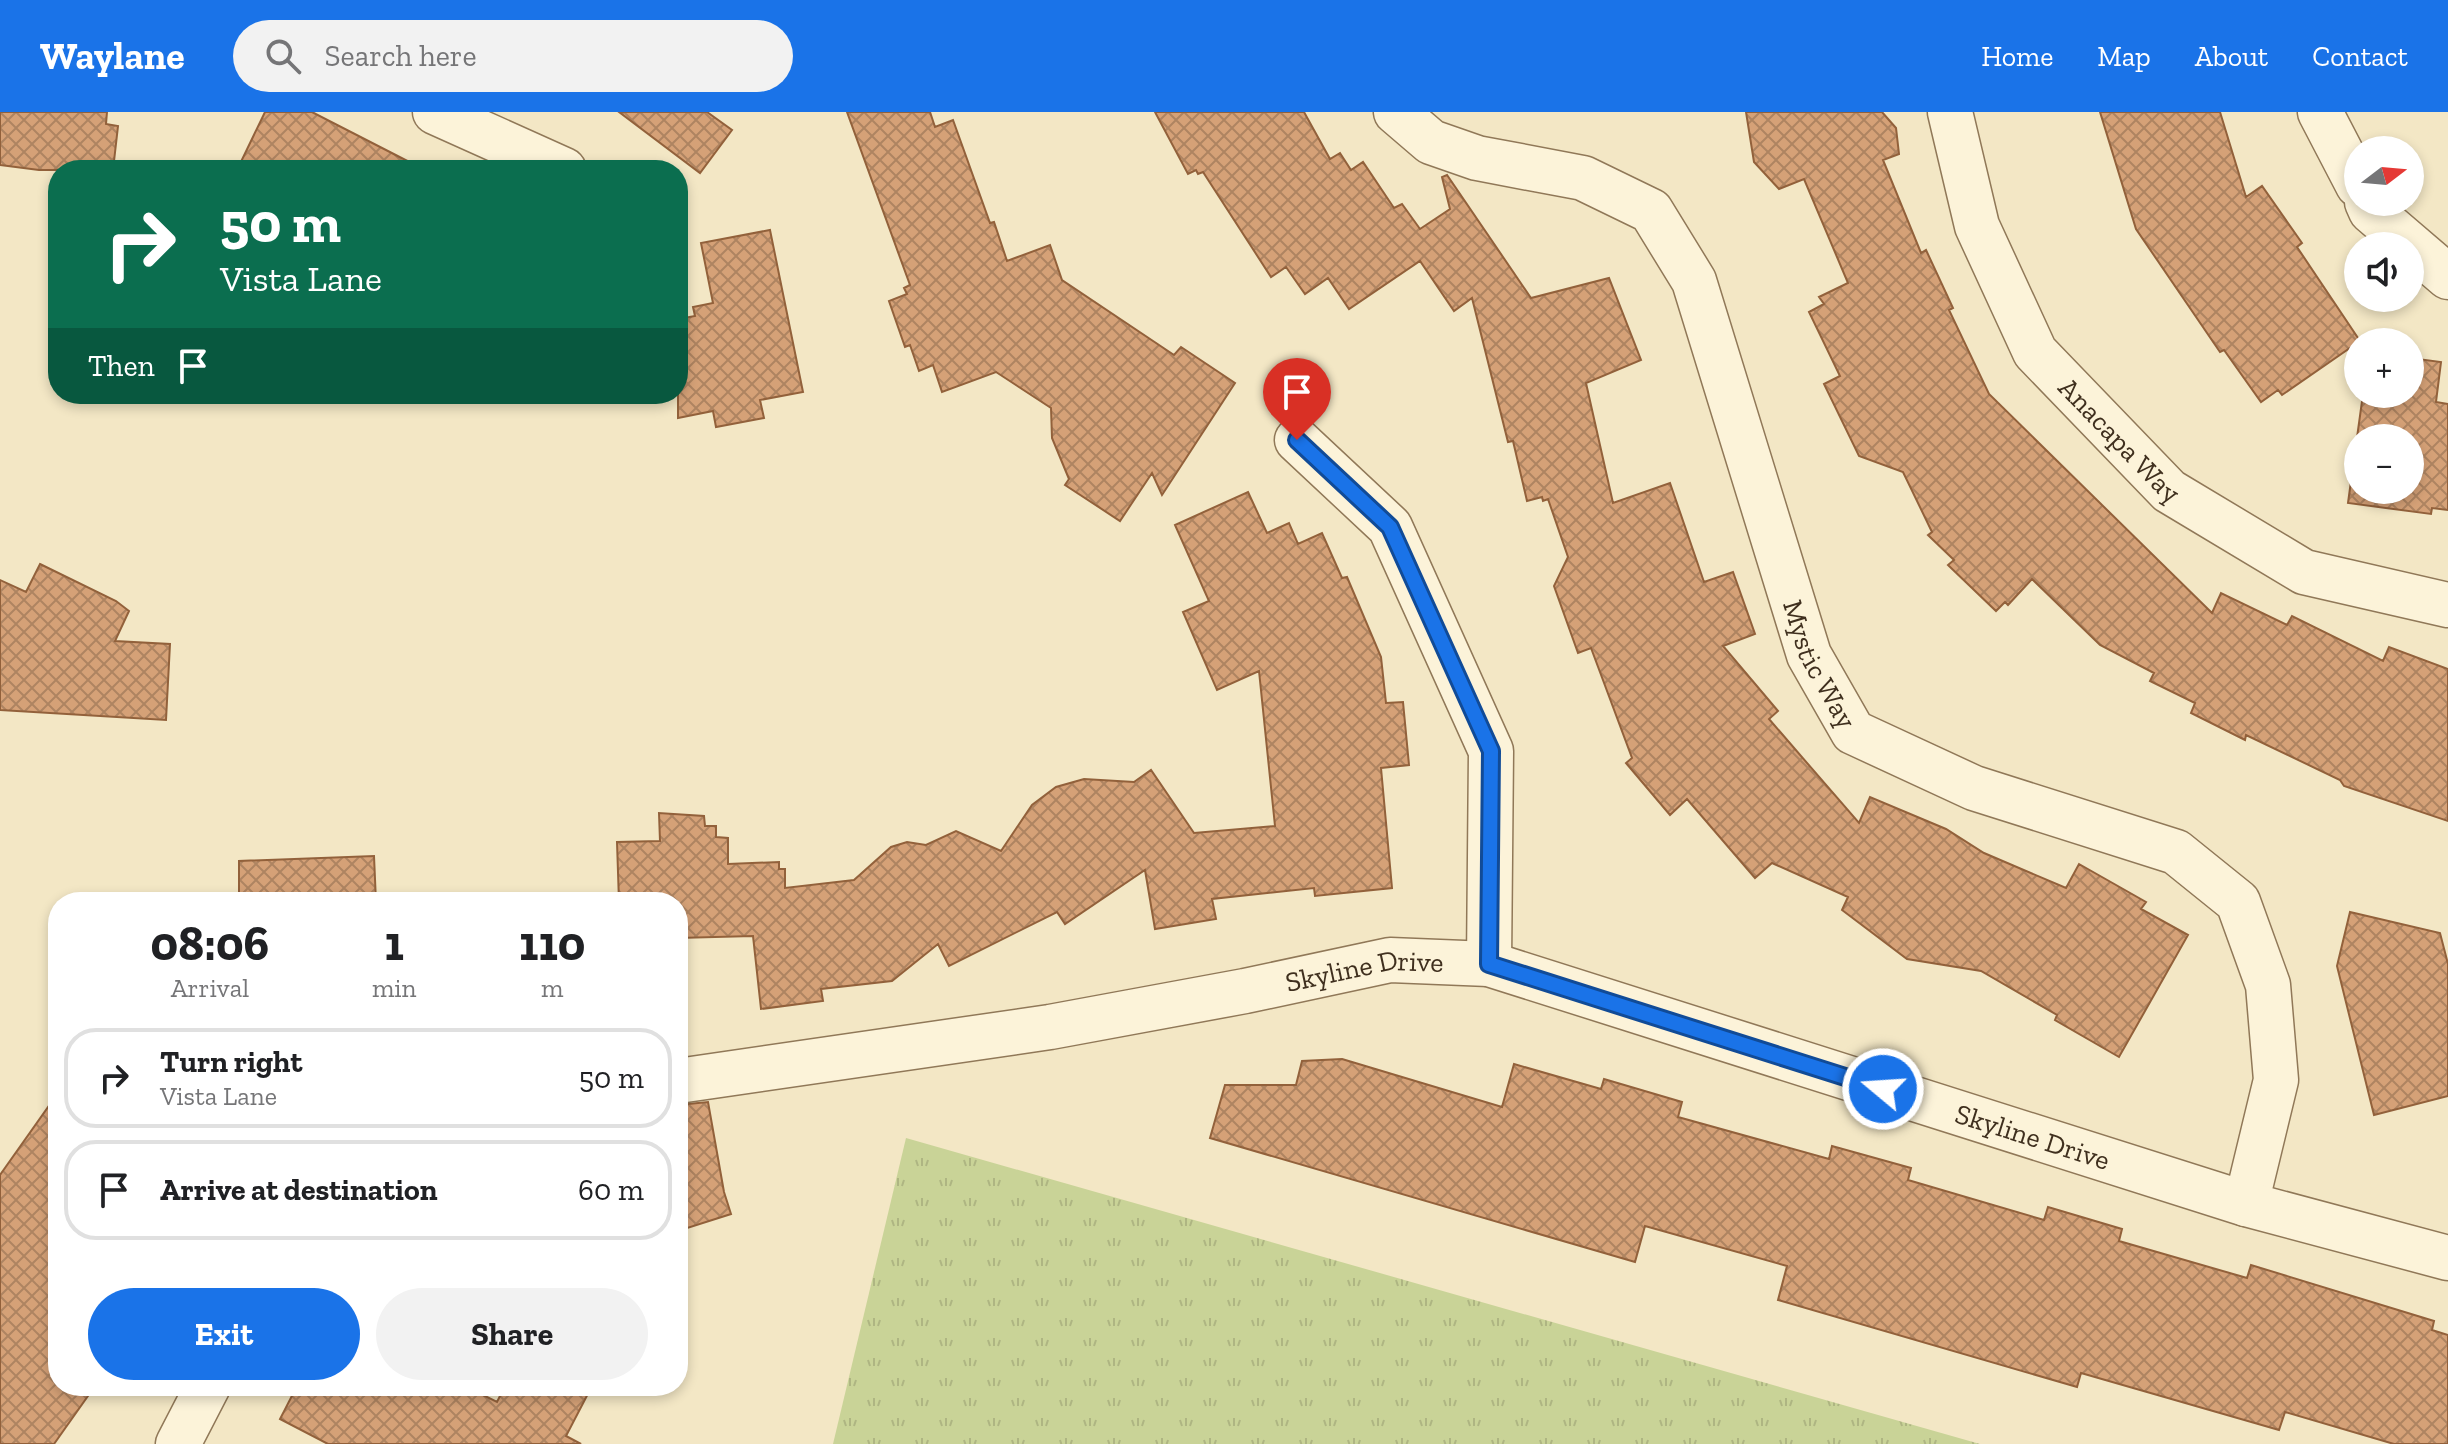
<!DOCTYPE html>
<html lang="en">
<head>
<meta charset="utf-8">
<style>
  :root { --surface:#fff; --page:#f2f2f2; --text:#202124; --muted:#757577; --line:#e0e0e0; --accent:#1a73e8 }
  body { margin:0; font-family:"Zilla Slab",serif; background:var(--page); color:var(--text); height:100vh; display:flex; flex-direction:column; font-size:30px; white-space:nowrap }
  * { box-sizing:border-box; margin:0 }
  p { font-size:26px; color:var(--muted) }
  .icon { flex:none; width:44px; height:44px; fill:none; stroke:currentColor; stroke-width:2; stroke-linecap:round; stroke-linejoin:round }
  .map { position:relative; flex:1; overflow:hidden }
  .panel { position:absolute; left:48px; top:780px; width:640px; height:504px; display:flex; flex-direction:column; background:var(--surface); border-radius:32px; box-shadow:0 4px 12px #0003 }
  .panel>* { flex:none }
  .hud { position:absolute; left:48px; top:48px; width:640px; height:244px; border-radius:32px; box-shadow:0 4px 12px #0003; background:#0b6e4f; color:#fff; overflow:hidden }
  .needle { width:52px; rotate:74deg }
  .buttons { position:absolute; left:2344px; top:24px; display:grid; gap:16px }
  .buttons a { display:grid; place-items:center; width:80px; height:80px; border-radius:50%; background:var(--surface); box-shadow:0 4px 12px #0003; font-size:40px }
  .pin { position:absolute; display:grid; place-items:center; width:68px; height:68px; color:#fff; margin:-82px -34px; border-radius:50% 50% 50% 0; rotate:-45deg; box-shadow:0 0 8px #0007 }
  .pin .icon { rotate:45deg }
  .me { position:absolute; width:88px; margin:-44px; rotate:288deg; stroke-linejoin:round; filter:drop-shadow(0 0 6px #0008) }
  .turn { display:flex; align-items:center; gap:28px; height:168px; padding:0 40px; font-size:36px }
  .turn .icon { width:104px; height:104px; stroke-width:2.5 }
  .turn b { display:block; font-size:56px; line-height:68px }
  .then { display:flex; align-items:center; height:76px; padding:0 40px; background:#0003; gap:16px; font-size:30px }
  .eta { display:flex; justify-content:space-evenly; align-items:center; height:136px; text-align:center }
  .eta b { font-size:48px; font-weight:800; line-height:56px }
  .cta { display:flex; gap:16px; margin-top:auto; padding:16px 40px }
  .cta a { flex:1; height:92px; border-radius:48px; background:var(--accent); color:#fff; font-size:32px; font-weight:800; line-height:92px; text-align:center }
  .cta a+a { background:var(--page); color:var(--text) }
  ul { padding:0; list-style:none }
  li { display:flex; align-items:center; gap:24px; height:100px; margin:0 16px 12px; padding:0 24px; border:4px solid var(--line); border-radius:32px }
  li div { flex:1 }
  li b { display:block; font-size:30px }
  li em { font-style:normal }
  header { display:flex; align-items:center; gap:48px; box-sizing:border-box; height:112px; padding:0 40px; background:var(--accent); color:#fff }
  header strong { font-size:38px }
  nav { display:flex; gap:44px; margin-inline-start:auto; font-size:28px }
  .search { width:560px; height:72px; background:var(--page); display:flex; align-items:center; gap:20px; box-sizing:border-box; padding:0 28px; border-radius:44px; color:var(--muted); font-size:30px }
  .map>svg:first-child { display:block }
</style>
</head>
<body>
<header>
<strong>Waylane</strong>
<div class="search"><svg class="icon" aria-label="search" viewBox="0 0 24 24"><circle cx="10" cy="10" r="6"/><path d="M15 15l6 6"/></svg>Search here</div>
<nav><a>Home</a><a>Map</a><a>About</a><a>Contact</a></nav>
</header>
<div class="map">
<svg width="2448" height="1332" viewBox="0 0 2448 1332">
  <defs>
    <pattern id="grass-tufts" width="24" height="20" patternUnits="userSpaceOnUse" patternTransform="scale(2)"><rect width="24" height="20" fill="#c9d397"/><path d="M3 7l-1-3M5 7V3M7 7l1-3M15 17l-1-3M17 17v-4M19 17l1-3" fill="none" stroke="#aeb582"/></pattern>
    <pattern id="building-cross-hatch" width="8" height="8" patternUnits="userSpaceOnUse" patternTransform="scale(2)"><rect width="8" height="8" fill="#d5a177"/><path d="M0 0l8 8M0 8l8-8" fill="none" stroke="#ae8461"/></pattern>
  </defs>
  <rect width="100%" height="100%" fill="#f3e7c5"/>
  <path fill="url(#grass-tufts)" d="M 906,1026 L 1980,1332 L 833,1332 Z"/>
  <path fill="url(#building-cross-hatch)" stroke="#92613b" stroke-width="2" fill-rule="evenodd" d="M 0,0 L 107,0 L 106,12 L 118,14 L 113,58 L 39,58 L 0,53 Z
    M 265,0 L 312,0 L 425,58 L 237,58 Z
    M 619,0 L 707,0 L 732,18 L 700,61 Z
    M 847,0 L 930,0 L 935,15 L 953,8 L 990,111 L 994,110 L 1007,149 L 1050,133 L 1062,168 L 1174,243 L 1181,235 L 1235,271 L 1162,383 L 1152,361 L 1120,409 L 1065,373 L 1069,367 L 1052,326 L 1051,296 L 996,260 L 942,280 L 933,253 L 919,259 L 910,233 L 905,235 L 889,189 L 907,182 L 904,176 L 910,173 Z
    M 1155,0 L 1304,0 L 1330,47 L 1340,41 L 1351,58 L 1363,50 L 1394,96 L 1402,92 L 1420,117 L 1450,97 L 1442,65 L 1447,63 L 1531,186 L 1609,166 L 1641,248 L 1586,271 L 1613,391 L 1670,371 L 1704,470 L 1733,460 L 1755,522 L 1723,534 L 1778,599 L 1769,607 L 1859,711 L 1870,685 L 1946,717 L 1984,741 L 2066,776 L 2079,752 L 2146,790 L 2141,797 L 2188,823 L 2119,945 L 2055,908 L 2057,903 L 1981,859 L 1907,847 L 1842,798 L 1848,785 L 1772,751 L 1755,766 L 1687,687 L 1670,703 L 1626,651 L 1632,646 L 1591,536 L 1578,541 L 1554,474 L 1568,445 L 1548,387 L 1543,389 L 1542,385 L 1527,389 L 1513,329 L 1508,330 L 1472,186 L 1454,199 L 1420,149 L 1349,197 L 1328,166 L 1305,182 L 1286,155 L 1271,165 L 1203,60 L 1198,62 L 1196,58 L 1188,62 Z
    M 1746,0 L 1882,0 L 1896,16 L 1899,42 L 1883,48 L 1921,141 L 1926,138 L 1953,196 L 1949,198 L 1989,282 L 2212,501 L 2221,481 L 2287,513 L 2292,504 L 2383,549 L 2389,535 L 2448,557 L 2448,709 L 2344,674 L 2340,668 L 2246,623 L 2245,628 L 2191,601 L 2195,591 L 2150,569 L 2154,561 L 2100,533 L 2032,467 L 2008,493 L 2005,490 L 1996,499 L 1948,453 L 1954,448 L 1928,423 L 1932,420 L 1903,360 L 1859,344 L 1824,272 L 1840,264 L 1809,200 L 1824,192 L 1819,185 L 1848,171 L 1804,67 L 1779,77 L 1754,50 Z
    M 2100,0 L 2220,0 L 2246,85 L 2262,74 L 2302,131 L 2297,135 L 2360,229 L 2282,283 L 2278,278 L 2261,290 L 2224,238 L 2220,240 L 2136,117 Z
    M 770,118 L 803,280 L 760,288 L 764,306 L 716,315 L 713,299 L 678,306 L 678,207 L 695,204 L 693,195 L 713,191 L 701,131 Z
    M 2410,246 L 2441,250 L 2436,290 L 2448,292 L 2448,398 L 2432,396 L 2431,402 L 2348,391 L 2363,282 L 2410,282 ZM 2358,326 L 2410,326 L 2410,378 L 2358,378 Z
    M 1248,380 L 1267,421 L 1289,411 L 1298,432 L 1322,421 L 1342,466 L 1347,465 L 1381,545 L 1386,591 L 1403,590 L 1409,653 L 1381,656 L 1392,776 L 1315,784 L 1314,776 L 1212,787 L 1216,807 L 1155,817 L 1145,758 L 1065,812 L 1057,800 L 949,854 L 938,832 L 892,869 L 821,877 L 823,889 L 761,897 L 753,824 L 678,826 L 678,790 L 619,790 L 617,730 L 660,729 L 659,701 L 704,704 L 705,714 L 716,714 L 716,725 L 728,726 L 728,752 L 779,750 L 779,757 L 785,757 L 785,776 L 854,768 L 891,735 L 907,730 L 926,733 L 956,719 L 1001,739 L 1032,693 L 1056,675 L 1084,667 L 1134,670 L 1151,658 L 1194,721 L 1275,714 L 1259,559 L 1217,578 L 1183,500 L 1209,489 L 1175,413 Z
    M 40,452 L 116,489 L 129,499 L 115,529 L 170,532 L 166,608 L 0,598 L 0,468 L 26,480 Z
    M 374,744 L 376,790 L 239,790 L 239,749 Z
    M 2350,800 L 2440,821 L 2448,852 L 2448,984 L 2374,1003 L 2337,854 Z
    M 1342,947 L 1502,995 L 1514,952 L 1601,977 L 1604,967 L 1682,990 L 1678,1005 L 1829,1047 L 1832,1034 L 1911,1056 L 1908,1068 L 2044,1108 L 2048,1095 L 2122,1117 L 2119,1129 L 2247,1166 L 2251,1153 L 2434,1209 L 2432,1218 L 2448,1223 L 2448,1332 L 2394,1332 L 2285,1300 L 2279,1318 L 2081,1261 L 2077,1275 L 1778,1188 L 1787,1154 L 1645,1114 L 1635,1150 L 1210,1026 L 1225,973 L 1296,973 L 1302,949 Z
    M 58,981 L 58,1274 L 95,1274 L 54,1332 L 0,1332 L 0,1063 Z
    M 708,990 L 724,1080 L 731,1102 L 678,1119 L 678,993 Z
    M 297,1274 L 465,1274 L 497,1290 L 505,1274 L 592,1274 L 566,1324 L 581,1332 L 328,1332 L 280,1307 Z"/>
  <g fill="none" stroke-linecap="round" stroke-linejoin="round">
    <defs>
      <g id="minor">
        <path d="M 435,0 L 564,58"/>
        <path id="s1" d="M 1396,0 L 1431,30 L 1477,46 L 1583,66 L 1651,99 L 1694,169 L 1809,543 L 1853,620 L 1974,676 L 2176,740 L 2238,790 L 2268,873 L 2276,968 L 2246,1092"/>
        <path id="s2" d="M 1950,0 L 1977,114 L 2035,240 L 2169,379 L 2304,460 L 2448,493"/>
        <path d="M 1297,328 L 1390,415 L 1491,639 L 1489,852"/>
      </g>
      <g id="tertiary">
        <path d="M 2320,0 L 2358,73"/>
        <path d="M 2367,90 L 2371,99 L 2448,165"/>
        <path id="s3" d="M 678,969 L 1050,915 L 1245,879 L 1390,848 L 1489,852 L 2246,1092 L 2448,1146"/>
        <path d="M 178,1332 L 208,1274"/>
      </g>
    </defs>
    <use href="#minor" stroke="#907858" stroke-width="47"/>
    <use href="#tertiary" stroke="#907858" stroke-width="47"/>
    <use href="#minor" stroke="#fcf3d9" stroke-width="44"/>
    <use href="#tertiary" stroke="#fcf3d9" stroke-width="44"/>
  </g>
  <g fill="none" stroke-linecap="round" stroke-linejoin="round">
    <defs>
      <path id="route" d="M 1297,328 L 1390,415 L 1491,639 L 1489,852 L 1883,977"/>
    </defs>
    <use href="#route" stroke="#114b97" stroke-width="20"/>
    <use href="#route" stroke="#1a73e8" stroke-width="14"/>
  </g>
  <g text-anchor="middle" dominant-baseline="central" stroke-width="7" stroke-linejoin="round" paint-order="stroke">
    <g font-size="28" fill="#3f2f1e" stroke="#f9f0d5">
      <text stroke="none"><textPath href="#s2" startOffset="378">Anacapa Way</textPath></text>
      <text stroke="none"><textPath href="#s1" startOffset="764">Mystic Way</textPath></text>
      <text stroke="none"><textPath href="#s3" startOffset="696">Skyline Drive</textPath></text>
      <text stroke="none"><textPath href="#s3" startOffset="1392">Skyline Drive</textPath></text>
    </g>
  </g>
</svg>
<div class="buttons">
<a><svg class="needle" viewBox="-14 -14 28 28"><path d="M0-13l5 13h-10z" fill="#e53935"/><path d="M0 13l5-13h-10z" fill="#757577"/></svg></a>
<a><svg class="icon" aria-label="sound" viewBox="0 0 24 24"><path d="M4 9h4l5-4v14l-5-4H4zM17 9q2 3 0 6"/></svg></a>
<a>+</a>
<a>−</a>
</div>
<div class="pin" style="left:1297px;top:328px;background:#d93025"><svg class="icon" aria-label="arrive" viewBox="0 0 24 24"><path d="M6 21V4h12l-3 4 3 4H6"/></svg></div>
<svg class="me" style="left:1883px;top:977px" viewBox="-20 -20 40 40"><circle r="17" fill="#1a73e8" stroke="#fff" stroke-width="3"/><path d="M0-11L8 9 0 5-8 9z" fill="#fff"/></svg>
<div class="hud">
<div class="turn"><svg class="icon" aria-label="right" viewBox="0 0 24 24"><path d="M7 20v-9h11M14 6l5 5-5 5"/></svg><div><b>50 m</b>Vista Lane</div></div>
<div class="then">Then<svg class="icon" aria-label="arrive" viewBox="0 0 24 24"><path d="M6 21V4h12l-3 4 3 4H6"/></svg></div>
</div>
<section class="panel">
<div class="eta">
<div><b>08:06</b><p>Arrival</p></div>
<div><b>1</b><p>min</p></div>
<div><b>110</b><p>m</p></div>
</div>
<ul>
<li><svg class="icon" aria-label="right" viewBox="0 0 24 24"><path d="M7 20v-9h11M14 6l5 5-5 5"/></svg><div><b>Turn right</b><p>Vista Lane</p></div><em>50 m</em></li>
<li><svg class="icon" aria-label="arrive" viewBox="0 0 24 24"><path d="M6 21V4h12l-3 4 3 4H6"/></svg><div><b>Arrive at destination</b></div><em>60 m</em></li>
</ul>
<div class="cta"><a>Exit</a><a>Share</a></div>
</section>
</div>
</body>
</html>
